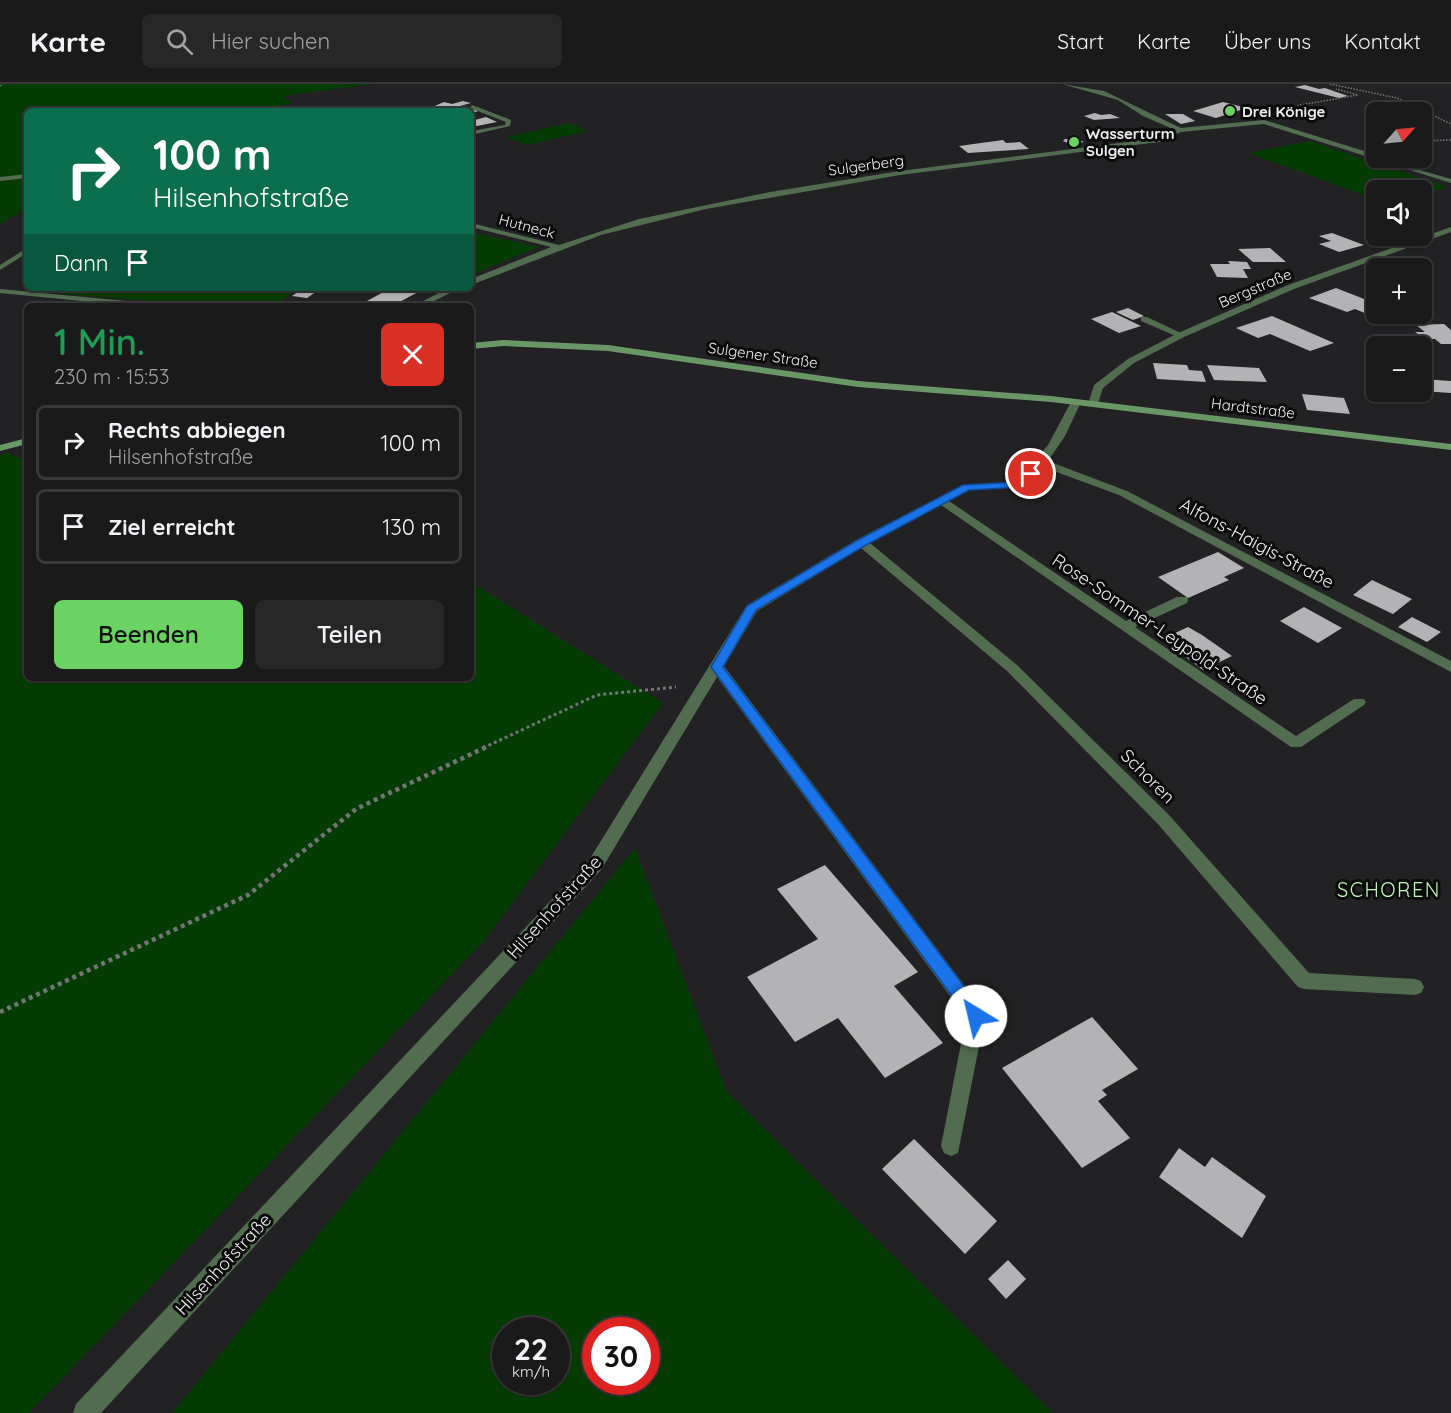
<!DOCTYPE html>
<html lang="de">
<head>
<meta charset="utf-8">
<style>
  :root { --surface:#1a1a1b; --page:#272728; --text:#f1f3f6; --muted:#9fa1a3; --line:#38383a; --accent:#6bd363 }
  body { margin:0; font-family:Quicksand,sans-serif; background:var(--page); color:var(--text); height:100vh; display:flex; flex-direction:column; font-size:22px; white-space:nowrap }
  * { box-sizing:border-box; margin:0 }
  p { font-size:20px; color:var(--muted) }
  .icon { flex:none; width:33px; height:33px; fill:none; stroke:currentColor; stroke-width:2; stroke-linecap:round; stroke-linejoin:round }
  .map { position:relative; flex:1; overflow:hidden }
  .side { position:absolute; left:24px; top:219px; width:450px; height:378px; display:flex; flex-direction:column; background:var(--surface); border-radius:9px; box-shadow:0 2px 4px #0004,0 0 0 2px var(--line) }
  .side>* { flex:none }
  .guide { position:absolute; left:24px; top:24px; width:450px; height:183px; border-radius:9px; box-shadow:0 2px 4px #0004,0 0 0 2px var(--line); background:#0b6e4f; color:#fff; overflow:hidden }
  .needle { width:39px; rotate:63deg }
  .buttons { position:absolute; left:1366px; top:18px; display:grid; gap:12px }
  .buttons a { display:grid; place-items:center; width:66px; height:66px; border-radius:9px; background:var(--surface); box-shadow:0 2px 4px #0004,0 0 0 2px var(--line); font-size:30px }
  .speed { position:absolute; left:492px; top:1233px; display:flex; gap:12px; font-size:30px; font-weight:700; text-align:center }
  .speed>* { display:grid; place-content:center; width:78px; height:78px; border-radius:50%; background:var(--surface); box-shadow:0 2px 4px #0004,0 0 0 2px var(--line); line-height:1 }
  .speed small { font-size:15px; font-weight:400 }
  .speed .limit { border:9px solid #d22; background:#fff; color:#111 }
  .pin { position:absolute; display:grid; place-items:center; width:51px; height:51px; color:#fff; margin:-26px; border:3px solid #fff; border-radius:50%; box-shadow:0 2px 6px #0007 }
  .me { position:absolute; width:66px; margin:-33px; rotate:324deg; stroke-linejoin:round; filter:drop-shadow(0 0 4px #0008) }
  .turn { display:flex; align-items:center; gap:21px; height:126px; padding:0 30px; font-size:27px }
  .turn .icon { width:78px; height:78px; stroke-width:2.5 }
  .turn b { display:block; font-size:42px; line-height:51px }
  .then { display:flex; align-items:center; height:57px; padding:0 30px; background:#0003; gap:12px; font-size:22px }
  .round { display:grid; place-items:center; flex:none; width:63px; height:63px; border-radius:9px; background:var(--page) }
  .overview { display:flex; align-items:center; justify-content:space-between; height:102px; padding:0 30px }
  h1 { font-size:36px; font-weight:600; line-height:45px; color:#1e9e55 }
  .cta { display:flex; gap:12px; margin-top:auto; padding:12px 30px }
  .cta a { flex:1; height:69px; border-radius:9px; background:var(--accent); color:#111; font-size:24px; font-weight:600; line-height:69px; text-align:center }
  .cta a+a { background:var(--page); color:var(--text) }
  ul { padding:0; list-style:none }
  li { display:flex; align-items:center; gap:18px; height:75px; margin:0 12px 9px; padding:0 18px; border:3px solid var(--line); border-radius:9px }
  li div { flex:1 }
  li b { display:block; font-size:22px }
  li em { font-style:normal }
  header { display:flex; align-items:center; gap:36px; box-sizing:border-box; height:84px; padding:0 30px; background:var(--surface); border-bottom:2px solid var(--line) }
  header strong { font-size:28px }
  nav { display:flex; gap:33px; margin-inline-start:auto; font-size:21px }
  .search { width:420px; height:54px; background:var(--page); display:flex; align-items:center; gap:15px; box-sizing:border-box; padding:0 21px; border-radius:9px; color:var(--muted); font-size:22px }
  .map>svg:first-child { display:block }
</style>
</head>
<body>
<header>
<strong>Karte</strong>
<div class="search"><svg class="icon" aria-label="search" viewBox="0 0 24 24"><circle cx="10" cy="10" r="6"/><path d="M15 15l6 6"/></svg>Hier suchen</div>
<nav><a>Start</a><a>Karte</a><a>Über uns</a><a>Kontakt</a></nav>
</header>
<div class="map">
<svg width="1451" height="1329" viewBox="0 0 1451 1329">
  <rect width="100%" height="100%" fill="#222224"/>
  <path fill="#053c03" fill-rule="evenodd" d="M 0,0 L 374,0 L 283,12 L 292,19 L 259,27 L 27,27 L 27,92 L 0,94 Z
    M 569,39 L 588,47 L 526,61 L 507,53 Z
    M 1310,57 L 1448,103 L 1422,109 L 1422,106 L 1377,106 L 1377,116 L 1248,69 Z
    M 27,94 L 27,124 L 0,140 L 0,97 Z
    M 471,148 L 539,163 L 471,191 Z
    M 28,204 L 298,204 L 275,222 L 214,222 L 24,207 Z
    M 7,369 L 27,377 L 27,594 L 471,594 L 471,498 L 663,619 L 484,857 L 29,1329 L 0,1329 L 0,371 Z
    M 635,764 L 727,1008 L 1053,1329 L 172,1329 ZM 556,1246 L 556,1298 L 506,1298 L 506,1246 ZM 646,1246 L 646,1298 L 596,1298 L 596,1246 Z"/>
  <path fill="#b3b3b6" d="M 1305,1 L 1319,5 L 1325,4 L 1348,12 L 1339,14 L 1295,3 Z
    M 463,17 L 471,19 L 460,22 L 478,27 L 471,30 L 471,27 L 440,27 L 430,24 L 444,18 L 452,20 Z
    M 1223,18 L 1247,24 L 1216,34 L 1193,27 Z
    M 1095,29 L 1101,31 L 1110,30 L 1120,34 L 1094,36 L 1084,32 Z
    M 1165,30 L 1183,30 L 1195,37 L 1181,40 Z
    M 486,33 L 497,38 L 477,42 L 471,40 L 471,37 Z
    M 1065,55 L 1077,55 L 1084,58 L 1070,60 L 1063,57 Z
    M 1003,56 L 1006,59 L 1020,58 L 1029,65 L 968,69 L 959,62 Z
    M 1332,149 L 1364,161 L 1339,168 L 1319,160 L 1331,157 L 1319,152 Z
    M 1270,164 L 1286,178 L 1253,178 L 1238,165 Z
    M 1228,177 L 1247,178 L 1251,185 L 1243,185 L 1248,194 L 1217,193 L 1210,180 L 1230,180 Z
    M 402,204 L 420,207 L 392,222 L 367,217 L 389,205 L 396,207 Z
    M 1336,204 L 1377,220 L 1377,226 L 1367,230 L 1355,225 L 1347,228 L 1309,214 Z
    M 302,205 L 317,207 L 307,214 L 292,212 Z
    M 1128,224 L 1144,232 L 1133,236 L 1116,228 Z
    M 1112,228 L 1141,242 L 1119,249 L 1091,235 Z
    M 1272,232 L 1334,259 L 1310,267 L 1270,250 L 1258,254 L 1236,244 Z
    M 1444,240 L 1451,246 L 1451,260 L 1441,260 L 1435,255 L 1425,255 L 1415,248 L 1425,248 L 1416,241 Z
    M 1153,279 L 1187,281 L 1189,286 L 1202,287 L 1206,298 L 1157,295 Z
    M 1207,281 L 1259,284 L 1267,298 L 1214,296 Z
    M 1422,295 L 1451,297 L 1451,309 L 1422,307 Z
    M 1302,310 L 1344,314 L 1350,330 L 1307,326 Z
    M 1218,468 L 1244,484 L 1224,493 L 1229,496 L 1188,514 L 1158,493 Z
    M 1372,496 L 1412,515 L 1393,530 L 1353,511 Z
    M 1304,523 L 1342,544 L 1318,559 L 1280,537 Z
    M 1412,533 L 1441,548 L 1427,558 L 1398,543 Z
    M 1188,543 L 1202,551 L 1232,572 L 1203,586 L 1162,555 Z
    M 825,781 L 918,888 L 894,902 L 943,959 L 885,994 L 838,934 L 795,958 L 747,893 L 818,855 L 777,805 Z
    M 1092,933 L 1138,985 L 1102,1006 L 1107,1011 L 1098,1017 L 1130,1054 L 1082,1084 L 1002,984 Z
    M 914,1055 L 997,1137 L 965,1170 L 882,1085 Z
    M 1179,1064 L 1205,1083 L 1212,1073 L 1266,1112 L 1242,1154 L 1159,1093 Z
    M 1008,1176 L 1026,1195 L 1006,1215 L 988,1195 Z"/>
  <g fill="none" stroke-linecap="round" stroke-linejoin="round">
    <path stroke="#757577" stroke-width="1.5" stroke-dasharray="1.5 1.5" stroke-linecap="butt" d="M 1330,0 L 1397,14 L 1451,40
      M 0,2 L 3,0
      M 1289,26 L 1300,21 L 1358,11 L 1336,5
      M 1422,57 L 1451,56"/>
    <path stroke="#757577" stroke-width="3" stroke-dasharray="3 3" stroke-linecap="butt" d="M 483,664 L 597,611 L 676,603"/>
    <path stroke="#757577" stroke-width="4.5" stroke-dasharray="4 4" stroke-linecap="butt" d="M 0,928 L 248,811 L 356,725 L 486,663"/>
    <path fill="#516c4e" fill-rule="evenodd" d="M 472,21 L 511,36 L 510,42 L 471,51 L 471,47 L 505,41 L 506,38 L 470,24 Z
      M 27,164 L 27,169 L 0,186 L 0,181 Z
      M 0,205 L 158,220 L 162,222 L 133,222 L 0,209 Z
      M 1141,233 L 1147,233 L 1185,251 L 1178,253 L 1141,237 Z"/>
    <path fill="#516c4e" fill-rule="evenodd" d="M 1062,0 L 1104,7 L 1181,44 L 1264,36 L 1377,71 L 1377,74 L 1451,95 L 1451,99 L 1264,40 L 1181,48 L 1159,58 L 900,91 L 706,125 L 601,151 L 471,201 L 471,195 L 551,163 L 471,143 L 471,139 L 559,161 L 639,135 L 770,108 L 900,87 L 1158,54 L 1175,46 L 1143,32 L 1118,16 Z
      M 27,90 L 27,94 L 0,97 L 0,93 Z
      M 1451,143 L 1451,148 L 1294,205 L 1184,253 L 1134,279 L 1103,304 L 1097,322 L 1088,320 L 1094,301 L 1128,275 L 1178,249 L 1288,201 Z
      M 449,204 L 460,204 L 424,222 L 413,222 Z
      M 1072,316 L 1081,318 L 1065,352 L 1048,377 L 1127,407 L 1451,577 L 1451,588 L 1119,411 L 1043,383 L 1025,403 L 969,406 L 949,417 L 1126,537 L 1177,513 L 1187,513 L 1188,516 L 1187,519 L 1135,543 L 1296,652 L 1354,615 L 1364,615 L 1366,618 L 1364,621 L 1301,663 L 1291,663 L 941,421 L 870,459 L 1017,581 L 1169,731 L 1309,889 L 1415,895 L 1421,897 L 1424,903 L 1421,909 L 1415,911 L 1304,905 L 1298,903 L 1157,739 L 1007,587 L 861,464 L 757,527 L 724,582 L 983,926 L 985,932 L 958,1069 L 951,1072 L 944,1069 L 941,1062 L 966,934 L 717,593 L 601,786 L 101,1329 L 73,1329 L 76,1320 L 589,776 L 747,521 L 858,455 L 963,401 L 1018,398 L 1048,361 Z"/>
    <path fill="#6a9766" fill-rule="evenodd" d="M 503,256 L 608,261 L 858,297 L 1051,312 L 1451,360 L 1451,366 L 1051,318 L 858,303 L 608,267 L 503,262 L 471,265 L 471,259 Z
      M 27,354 L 27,360 L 0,367 L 0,361 Z"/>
  </g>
  <path fill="#1a73e8" stroke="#114b97" stroke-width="1.5" d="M 1031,387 L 1036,390 L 1024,403 L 969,406 L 866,461 L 756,526 L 723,583 L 982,926 L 984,932 L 982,937 L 976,939 L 970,937 L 711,583 L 747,522 L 858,456 L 963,401 L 1018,398 Z"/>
  <g fill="#6bd363" stroke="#0b0b0c" stroke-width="2">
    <circle cx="1230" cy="27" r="6"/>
    <circle cx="1074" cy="58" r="6"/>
  </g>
  <g text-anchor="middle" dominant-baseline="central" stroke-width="6" stroke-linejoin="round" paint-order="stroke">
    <g font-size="15" font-weight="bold" fill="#eeeef0" stroke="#0b0b0c" text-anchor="start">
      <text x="1242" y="27">Drei Könige</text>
      <text x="1086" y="49">Wasserturm<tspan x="1086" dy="17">Sulgen</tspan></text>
    </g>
    <g font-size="15" fill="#eeeef0" stroke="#0b0b0c">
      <text transform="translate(866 81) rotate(-8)">Sulgerberg</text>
      <text transform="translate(527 142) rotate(15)">Hutneck</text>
      <text transform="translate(1255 204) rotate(-23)">Bergstraße</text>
      <text transform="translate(763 271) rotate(8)">Sulgener Straße</text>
      <text transform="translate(1253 324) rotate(7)">Hardtstraße</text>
    </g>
    <g font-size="18" fill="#eeeef0" stroke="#0b0b0c">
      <text transform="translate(1257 459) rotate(28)">Alfons-Haigis-Straße</text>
      <text transform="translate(1160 545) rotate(34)">Rose-Sommer-Leypold-Straße</text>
      <text transform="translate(1148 692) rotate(45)">Schoren</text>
      <text transform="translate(554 823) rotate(-48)">Hilsenhofstraße</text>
      <text transform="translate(223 1180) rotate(-47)">Hilsenhofstraße</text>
    </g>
    <g font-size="20" letter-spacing="1.5" fill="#bef5b8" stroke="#0b0b0c">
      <text x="1389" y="805">SCHOREN</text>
    </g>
  </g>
</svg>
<div class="buttons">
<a><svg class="needle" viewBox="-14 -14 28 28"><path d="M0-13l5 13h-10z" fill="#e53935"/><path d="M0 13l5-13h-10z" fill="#9fa1a3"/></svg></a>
<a><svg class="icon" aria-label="sound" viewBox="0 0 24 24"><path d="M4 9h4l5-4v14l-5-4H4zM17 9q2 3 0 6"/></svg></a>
<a>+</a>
<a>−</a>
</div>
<div class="speed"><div>22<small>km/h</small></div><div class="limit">30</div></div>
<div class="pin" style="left:1031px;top:390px;background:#d93025"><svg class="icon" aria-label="arrive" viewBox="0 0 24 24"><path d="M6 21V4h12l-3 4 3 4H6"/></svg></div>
<svg class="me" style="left:976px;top:932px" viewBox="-20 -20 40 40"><circle r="19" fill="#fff"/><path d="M0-13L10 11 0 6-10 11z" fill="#1a73e8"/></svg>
<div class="guide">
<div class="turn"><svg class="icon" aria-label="right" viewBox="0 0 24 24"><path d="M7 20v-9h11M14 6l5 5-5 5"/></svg><div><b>100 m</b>Hilsenhofstraße</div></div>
<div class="then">Dann<svg class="icon" aria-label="arrive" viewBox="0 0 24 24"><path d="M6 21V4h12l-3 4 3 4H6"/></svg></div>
</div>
<section class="side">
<div class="overview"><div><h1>1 Min.</h1><p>230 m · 15:53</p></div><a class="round" style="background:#d93025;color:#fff"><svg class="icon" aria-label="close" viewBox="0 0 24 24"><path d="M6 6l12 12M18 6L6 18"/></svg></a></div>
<ul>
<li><svg class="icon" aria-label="right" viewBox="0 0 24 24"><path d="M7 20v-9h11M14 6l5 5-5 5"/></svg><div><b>Rechts abbiegen</b><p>Hilsenhofstraße</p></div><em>100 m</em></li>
<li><svg class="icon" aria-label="arrive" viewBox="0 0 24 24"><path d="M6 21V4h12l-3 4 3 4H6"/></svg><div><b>Ziel erreicht</b></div><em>130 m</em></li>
</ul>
<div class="cta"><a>Beenden</a><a>Teilen</a></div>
</section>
</div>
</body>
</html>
